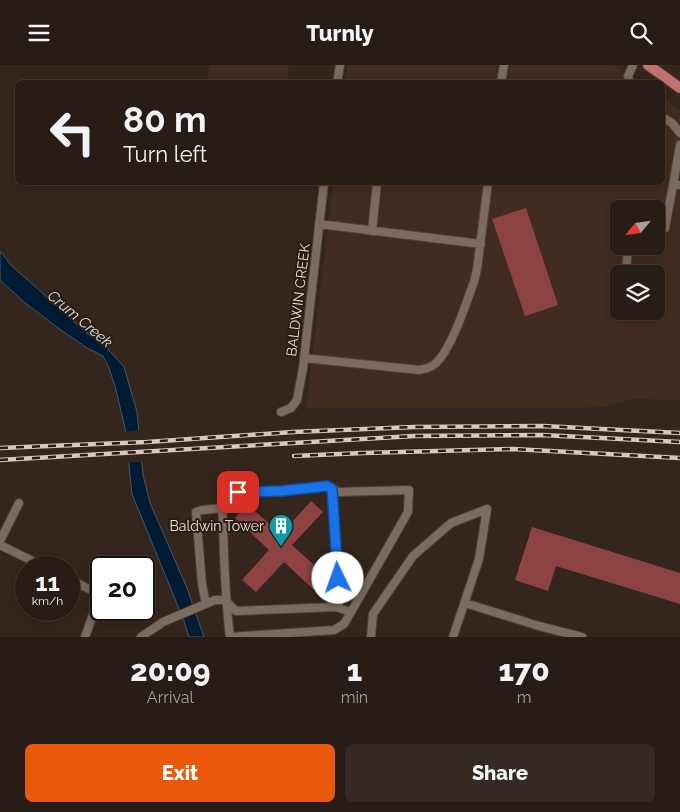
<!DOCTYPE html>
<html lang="en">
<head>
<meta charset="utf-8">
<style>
  :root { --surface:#281c16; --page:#342923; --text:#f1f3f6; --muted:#a5a1a1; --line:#443a35; --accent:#ea580c }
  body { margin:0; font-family:Raleway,sans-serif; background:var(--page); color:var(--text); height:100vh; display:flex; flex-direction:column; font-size:19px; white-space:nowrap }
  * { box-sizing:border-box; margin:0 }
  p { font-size:16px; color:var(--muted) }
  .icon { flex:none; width:28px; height:28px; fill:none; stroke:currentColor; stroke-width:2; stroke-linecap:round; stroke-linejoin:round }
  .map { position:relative; height:572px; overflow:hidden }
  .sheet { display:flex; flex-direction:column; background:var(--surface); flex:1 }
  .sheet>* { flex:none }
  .top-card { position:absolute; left:15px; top:15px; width:650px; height:105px; border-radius:8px; box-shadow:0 2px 12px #0003,0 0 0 1px var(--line); background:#281c16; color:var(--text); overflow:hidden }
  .needle { width:32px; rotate:241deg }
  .buttons { position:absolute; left:610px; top:135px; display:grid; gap:10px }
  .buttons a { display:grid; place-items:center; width:55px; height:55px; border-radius:8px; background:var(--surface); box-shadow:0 2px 12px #0003,0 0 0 1px var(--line); font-size:25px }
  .speed { position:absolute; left:15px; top:491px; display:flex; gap:10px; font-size:25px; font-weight:700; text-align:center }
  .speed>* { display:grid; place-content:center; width:65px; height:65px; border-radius:50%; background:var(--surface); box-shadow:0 2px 12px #0003,0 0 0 1px var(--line); line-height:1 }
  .speed small { font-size:12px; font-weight:400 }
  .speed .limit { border:2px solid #111; border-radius:8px; background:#fff; color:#111 }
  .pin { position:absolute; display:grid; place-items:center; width:42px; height:42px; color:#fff; margin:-21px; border-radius:10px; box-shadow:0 2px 8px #0006 }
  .me { position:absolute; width:55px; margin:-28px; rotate:357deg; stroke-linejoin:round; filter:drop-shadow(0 0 4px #0008) }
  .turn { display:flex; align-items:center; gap:18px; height:105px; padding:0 25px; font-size:22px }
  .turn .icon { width:65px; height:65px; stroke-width:2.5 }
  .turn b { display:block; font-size:35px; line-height:42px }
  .eta { display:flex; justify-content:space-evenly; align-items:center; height:85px; text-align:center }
  .eta b { font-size:30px; font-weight:800; line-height:35px }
  .cta { display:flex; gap:10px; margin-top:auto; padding:10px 25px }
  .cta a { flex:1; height:58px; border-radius:8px; background:var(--accent); color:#fff; font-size:20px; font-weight:800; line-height:58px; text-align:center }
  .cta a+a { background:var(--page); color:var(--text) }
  header { display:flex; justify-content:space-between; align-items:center; height:65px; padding:0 25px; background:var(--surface); font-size:22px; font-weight:800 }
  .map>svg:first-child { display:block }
</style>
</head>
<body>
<header><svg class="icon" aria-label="menu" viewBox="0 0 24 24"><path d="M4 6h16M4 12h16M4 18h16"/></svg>Turnly<svg class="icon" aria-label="search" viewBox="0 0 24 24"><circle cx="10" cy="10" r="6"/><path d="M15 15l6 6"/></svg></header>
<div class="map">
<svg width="680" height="572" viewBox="0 0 680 572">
  <rect width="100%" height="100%" fill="#35261d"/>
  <path fill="#412c1f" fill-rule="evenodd" d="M 209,0 L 289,0 L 287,18 L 225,18 L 208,16 Z
    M 347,0 L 614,0 L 639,17 L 345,18 Z
    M 663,33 L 680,45 L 680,335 L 632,334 L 604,342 L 574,343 L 306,343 L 333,118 L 662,118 ZM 619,144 L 656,144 L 656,181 L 619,181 ZM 619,209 L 656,209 L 656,246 L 619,246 Z"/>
  <path fill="#001c34" stroke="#475766" d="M 0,186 L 11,200 L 90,271 L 100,275 L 124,302 L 137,347 L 143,410 L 150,438 L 187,523 L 204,572 L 189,572 L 184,556 L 132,429 L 125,363 L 115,321 L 109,303 L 103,291 L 87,283 L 58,263 L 24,237 L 0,215 Z"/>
  <path fill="#35261d" d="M 141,365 L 144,397 L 126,398 L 123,367 Z"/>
  <path fill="#8e4343" d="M 526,143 L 558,240 L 525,251 L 492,154 Z
    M 311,436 L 323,447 L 292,480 L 325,510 L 313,524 L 284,497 L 256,527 L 242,515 L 269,485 L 235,453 L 247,439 L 281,469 Z
    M 532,462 L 680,508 L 680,539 L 556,501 L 548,526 L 515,515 Z"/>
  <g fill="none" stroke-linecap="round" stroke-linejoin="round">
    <defs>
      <path id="minor" d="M 337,18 L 340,0
        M 501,18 L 504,0
        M 630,18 L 628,11 L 633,0
        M 662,52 L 672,58 L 680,68
        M 680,80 L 673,120 L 680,120
        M 319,159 L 481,179
        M 656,162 L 665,163 L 673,120
        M 372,166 L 377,118
        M 626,209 L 628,181
        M 621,249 L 622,246
        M 304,293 L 419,305 C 425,304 431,303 436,298 C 452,283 466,238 474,217 L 477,204 L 488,118
        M 281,347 L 291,343 L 297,335 L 303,303 L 324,118
        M 332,424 L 339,543
        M 0,476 L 19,438
        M 0,480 L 45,502
        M 69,514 L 97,528 L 97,538 L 85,572
        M 465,538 L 539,561 L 582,572
        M 206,539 L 202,519 L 196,447 L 202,445 L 223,443
        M 141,572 L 163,557 L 215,535 L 225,535 L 236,546 L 336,542 L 351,547 L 408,447 L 409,425 L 339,427 L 327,421 L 281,426 L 238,427 L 222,434 C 224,480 224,526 230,572
        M 230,572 L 334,565 L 344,559 L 351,547
        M 371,572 L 373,549 L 413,491 L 451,458 L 487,444 L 479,494 L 453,572"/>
      <path id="major" d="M 648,0 L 680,23"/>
    </defs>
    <use href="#minor" stroke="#4e4239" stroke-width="10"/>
    <use href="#major" stroke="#4e4239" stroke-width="12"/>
    <use href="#minor" stroke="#7d6b61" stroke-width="8"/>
    <use href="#major" stroke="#c47172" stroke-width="10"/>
    <defs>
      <path id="rail" d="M 0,383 L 147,377 L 293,367 L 414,362 L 543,361 L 680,368
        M 294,391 L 363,388 L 513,384 L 680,393
        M 0,395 L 414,371 L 542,370 L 680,377"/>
    </defs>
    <use href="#rail" stroke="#d4cac3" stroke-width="4.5"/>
    <use href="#rail" stroke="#2b1c13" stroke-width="2.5" stroke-dasharray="8" stroke-linecap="butt"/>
  </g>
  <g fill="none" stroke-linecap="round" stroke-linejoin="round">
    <defs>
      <path id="route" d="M 238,427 L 281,426 L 327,421 L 332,424 L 338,513"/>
    </defs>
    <use href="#route" stroke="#114b97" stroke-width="12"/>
    <use href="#route" stroke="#1a73e8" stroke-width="9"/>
  </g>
  <defs>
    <symbol id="building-pin" viewBox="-11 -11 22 30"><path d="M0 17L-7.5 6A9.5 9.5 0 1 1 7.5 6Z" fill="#0f9aa8" stroke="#2b1c13"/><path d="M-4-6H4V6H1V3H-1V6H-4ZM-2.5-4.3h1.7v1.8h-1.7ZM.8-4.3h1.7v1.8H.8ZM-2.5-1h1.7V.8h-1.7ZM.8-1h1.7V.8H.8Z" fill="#fff"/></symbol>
  </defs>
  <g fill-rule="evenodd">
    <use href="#building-pin" x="267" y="447" width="28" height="38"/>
  </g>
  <g text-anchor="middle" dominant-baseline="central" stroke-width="4" stroke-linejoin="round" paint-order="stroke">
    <g font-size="14" fill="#ece2dc" stroke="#2b1c13">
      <text transform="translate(298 235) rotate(-83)">BALDWIN CREEK</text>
    </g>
    <g font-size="14" fill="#ece2dc" stroke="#2b1c13" text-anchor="end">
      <text x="264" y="461">Baldwin Tower</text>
    </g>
    <g font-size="15" font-style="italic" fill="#d4e4f3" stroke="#2b1c13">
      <text transform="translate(80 254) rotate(40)">Crum Creek</text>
    </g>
  </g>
</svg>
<div class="buttons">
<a><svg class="needle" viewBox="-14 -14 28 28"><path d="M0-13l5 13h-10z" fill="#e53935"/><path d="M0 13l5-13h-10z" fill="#a5a1a1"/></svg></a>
<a><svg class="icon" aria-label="layers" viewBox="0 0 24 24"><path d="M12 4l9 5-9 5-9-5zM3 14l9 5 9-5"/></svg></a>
</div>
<div class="speed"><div>11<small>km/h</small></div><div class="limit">20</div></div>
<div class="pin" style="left:238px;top:427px;background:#d93025"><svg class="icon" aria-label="arrive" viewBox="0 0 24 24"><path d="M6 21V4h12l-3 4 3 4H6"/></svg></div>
<svg class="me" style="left:338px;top:513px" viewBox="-20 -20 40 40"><circle r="19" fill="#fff"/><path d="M0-13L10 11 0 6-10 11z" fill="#1a73e8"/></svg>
<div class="top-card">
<div class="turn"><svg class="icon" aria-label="left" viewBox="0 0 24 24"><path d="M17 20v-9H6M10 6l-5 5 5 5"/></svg><div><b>80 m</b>Turn left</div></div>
</div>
</div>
<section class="sheet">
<div class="eta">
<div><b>20:09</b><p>Arrival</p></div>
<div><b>1</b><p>min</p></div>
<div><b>170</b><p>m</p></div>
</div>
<div class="cta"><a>Exit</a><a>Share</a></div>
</section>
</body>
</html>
